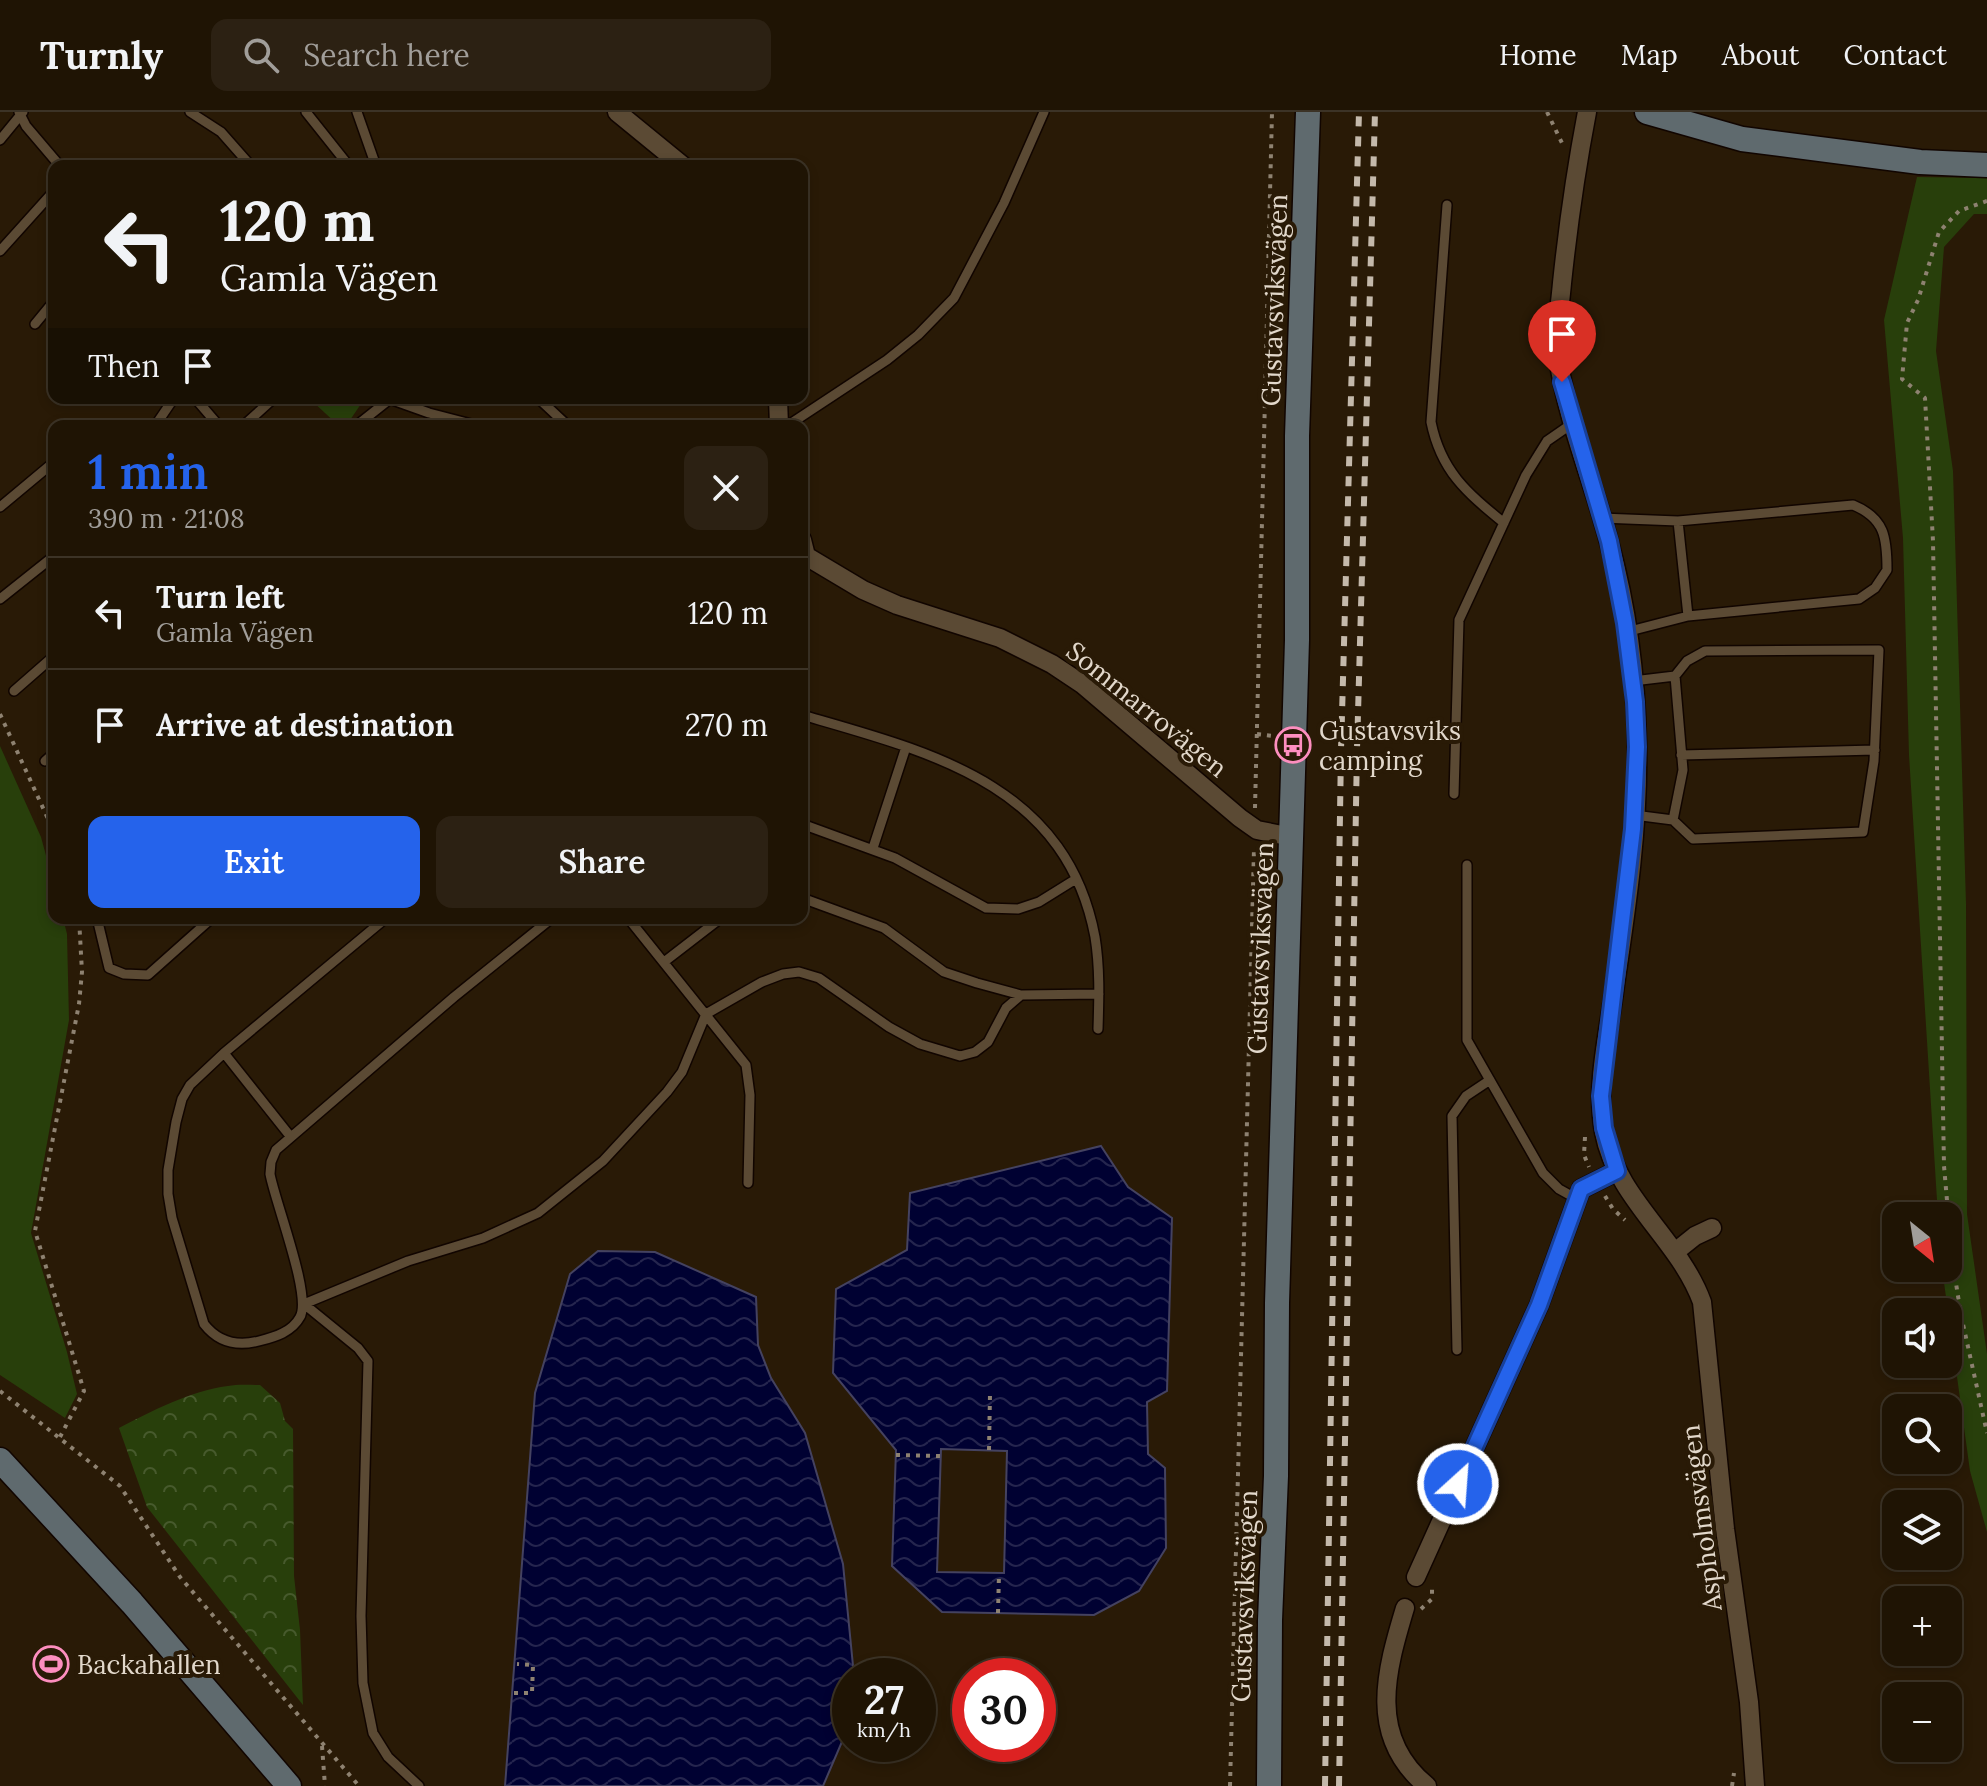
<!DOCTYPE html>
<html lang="en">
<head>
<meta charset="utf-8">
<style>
  :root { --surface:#1f1404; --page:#2c2113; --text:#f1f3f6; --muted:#a19e9a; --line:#3c3326; --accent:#2563eb }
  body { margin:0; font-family:Lora,serif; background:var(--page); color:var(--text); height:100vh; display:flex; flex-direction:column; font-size:30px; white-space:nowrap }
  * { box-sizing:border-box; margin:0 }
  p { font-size:26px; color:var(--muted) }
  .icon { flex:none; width:44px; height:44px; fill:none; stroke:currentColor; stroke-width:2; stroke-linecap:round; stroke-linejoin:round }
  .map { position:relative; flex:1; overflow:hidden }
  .sheet { position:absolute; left:48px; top:308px; width:760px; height:504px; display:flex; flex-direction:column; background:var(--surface); border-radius:16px; box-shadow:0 4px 12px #0003,0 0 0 2px var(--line) }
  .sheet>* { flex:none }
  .hud { position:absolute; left:48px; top:48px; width:760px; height:244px; border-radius:16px; box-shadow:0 4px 12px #0003,0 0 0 2px var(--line); background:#1f1404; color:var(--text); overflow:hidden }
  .needle { width:52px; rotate:150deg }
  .fabs { position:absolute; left:1882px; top:1090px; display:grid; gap:16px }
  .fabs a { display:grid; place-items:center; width:80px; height:80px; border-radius:16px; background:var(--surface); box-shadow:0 4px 12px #0003,0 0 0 2px var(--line); font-size:40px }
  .speed { position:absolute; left:832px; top:1546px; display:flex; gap:16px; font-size:40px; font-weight:700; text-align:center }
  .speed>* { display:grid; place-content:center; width:104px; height:104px; border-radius:50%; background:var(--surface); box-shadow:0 4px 12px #0003,0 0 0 2px var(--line); line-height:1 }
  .speed small { font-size:20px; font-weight:400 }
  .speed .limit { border:12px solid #d22; background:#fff; color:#111 }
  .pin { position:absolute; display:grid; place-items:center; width:68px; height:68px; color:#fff; margin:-82px -34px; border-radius:50% 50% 50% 0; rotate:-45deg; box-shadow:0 0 8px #0007 }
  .pin .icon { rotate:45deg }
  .me { position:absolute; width:88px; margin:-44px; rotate:26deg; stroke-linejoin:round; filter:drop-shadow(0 0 6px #0008) }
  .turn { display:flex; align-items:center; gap:28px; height:168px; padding:0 40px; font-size:36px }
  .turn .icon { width:104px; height:104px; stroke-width:2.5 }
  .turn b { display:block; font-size:56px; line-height:68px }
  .then { display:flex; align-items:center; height:76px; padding:0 40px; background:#0003; gap:16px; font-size:30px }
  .round { display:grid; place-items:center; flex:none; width:84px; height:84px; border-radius:16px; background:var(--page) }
  .summary { display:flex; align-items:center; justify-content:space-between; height:136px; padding:0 40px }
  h1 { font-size:48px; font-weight:600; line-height:60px; color:var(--accent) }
  .button { display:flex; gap:16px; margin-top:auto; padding:16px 40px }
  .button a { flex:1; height:92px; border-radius:16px; background:var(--accent); color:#fff; font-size:32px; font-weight:600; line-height:92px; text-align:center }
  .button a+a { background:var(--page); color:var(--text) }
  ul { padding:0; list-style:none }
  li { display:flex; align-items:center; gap:24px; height:112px; padding:0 40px; border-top:2px solid var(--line) }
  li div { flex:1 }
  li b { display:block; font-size:30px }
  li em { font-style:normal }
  header { display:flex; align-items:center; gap:48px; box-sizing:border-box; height:112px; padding:0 40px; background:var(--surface); border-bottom:2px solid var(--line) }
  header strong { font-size:38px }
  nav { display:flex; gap:44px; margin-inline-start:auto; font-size:28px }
  .search { width:560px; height:72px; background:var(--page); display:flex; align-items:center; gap:20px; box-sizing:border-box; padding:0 28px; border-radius:16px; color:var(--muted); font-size:30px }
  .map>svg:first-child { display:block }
</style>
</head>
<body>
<header>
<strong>Turnly</strong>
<div class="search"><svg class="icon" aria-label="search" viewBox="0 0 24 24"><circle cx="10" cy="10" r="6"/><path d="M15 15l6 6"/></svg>Search here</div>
<nav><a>Home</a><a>Map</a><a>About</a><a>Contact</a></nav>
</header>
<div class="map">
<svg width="1987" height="1674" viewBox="0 0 1987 1674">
  <defs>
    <pattern id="forest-crowns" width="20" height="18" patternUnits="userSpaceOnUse" patternTransform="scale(2)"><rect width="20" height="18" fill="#283f0b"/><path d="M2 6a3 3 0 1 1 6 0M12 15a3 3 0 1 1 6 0" fill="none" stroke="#475a2d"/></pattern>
    <pattern id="water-waves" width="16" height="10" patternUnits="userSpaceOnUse" patternTransform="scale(2)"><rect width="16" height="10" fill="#000132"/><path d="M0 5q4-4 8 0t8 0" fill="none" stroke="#25254e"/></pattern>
  </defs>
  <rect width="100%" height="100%" fill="#291a06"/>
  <path fill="#283f0b" d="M 1917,65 L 1987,66 L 1987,102 L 1974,102 L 1944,135 L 1936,239 L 1953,359 L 1966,792 L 1967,1102 L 1987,1242 L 1987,1420 L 1970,1359 L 1942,1156 L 1948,1156 L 1948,1104 L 1938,1104 L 1909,643 L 1903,426 L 1884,208 Z
    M 312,286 L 365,286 L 346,314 L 339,314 L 311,288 Z
    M 0,634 L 41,725 L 54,773 L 54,806 L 63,806 L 67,822 L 69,908 L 31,1121 L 67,1240 L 77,1282 L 65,1306 L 0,1263 Z"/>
  <path fill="url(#forest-crowns)" d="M 260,1273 L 280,1291 L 285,1309 L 293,1317 L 294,1464 L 300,1518 L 303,1593 L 147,1395 L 119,1316 C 152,1299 190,1279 228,1274 C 238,1272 250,1273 260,1273 Z"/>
  <path fill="url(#water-waves)" stroke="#444260" stroke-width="2" fill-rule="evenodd" d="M 1101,1034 L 1128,1075 L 1172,1106 L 1167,1279 L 1147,1290 L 1148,1342 L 1165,1356 L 1166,1436 L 1139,1479 L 1094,1503 L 942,1500 L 892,1454 L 896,1338 L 833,1261 L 836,1177 L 907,1138 L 910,1081 ZM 941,1337 L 1007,1339 L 1004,1461 L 937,1460 Z
    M 598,1139 L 655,1140 L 756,1185 L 758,1233 L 771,1266 L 805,1321 L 843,1452 L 854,1564 L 850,1564 L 850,1611 L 823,1674 L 505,1674 L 535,1281 L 570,1162 Z"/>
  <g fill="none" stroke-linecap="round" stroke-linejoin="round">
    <defs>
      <path id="lane" d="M 19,0 L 26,14 L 60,54
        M 190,0 L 221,20 L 251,54
        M 306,0 L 349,54
        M 357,0 L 376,54
        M 0,28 L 23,0
        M 1447,93 L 1431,310 C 1441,359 1466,380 1504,411
        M 0,139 L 54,79
        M 35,212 L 54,189
        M 195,286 L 219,314
        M 387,286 L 429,301 L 479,314
        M 538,286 L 568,314
        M 97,314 L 99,314
        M 155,314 L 174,286
        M 243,314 L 274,286
        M 356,314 L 390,287
        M 787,314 L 887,248 L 918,223 L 954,186 L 1004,91 L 1044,0
        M 0,395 L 54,350
        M 1601,406 L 1678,409 L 1853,393 C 1885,406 1887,426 1887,458 L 1875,476 L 1859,487 L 1688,504 L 1626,520
        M 1678,409 L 1688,504
        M 0,487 L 54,444
        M 1633,569 L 1675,564 L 1687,549 L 1705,539 L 1879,538 L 1874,649 L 1863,720 L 1693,727 L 1673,708 L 1634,703
        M 14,579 L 54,544
        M 802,603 C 930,640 1066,672 1095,825 C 1100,856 1099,886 1098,917
        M 1681,643 L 1875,638
        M 45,649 L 54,641
        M 1454,682 L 1459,508 L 1526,363 L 1547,329 L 1573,311
        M 1673,708 L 1683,658 L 1675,564
        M 802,712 L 895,746 L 986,796 L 1018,797 L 1039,790 L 1076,767
        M 873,736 L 906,635
        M 1467,753 L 1467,928 L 1543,1061 L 1559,1077 L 1577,1087
        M 802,786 L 884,816 L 944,860 L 977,871 L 1021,883 L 1099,882
        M 97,806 L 109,856 L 124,862 L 148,863 L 212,806
        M 386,806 L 224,941 L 190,973 L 182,987 L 176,1010 L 168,1058 L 168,1082 L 172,1106 L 204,1212 C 218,1230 236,1235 259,1229 C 275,1225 292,1220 300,1205 C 312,1184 275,1090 270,1062 L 271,1050 L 276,1038 L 454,885 L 552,806
        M 628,806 L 746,953 L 750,983 L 748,1071
        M 664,850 L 721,806
        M 224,941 L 290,1024
        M 1457,1238 L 1452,1004 L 1466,984 L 1490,968
        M 419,1674 L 388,1645 L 373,1621 L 363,1571 L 361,1504 L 368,1249 L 358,1236 L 304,1192 L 408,1149 L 483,1126 L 538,1101 L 603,1049 L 667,980 L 682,960 L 706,902 L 762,870 L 783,862 L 799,860 L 819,866 L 889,915 L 920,932 L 960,944 L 975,940 L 988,930 L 1006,896 L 1021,883"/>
      <path id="street" d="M 617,0 L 683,54
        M 1587,0 C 1576,57 1568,114 1562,171 C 1560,195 1555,221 1558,245 C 1567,309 1593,369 1609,430 C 1627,495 1636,565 1637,632 C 1639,712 1627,794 1615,873 C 1609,921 1595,971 1604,1020 C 1617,1088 1679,1127 1702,1190 L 1725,1417 L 1749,1590 L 1755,1674
        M 778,286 L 779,314
        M 802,428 L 806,444 L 863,478 L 897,493 L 1000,526 L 1052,552 L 1082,572 L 1240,706 L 1257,718 L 1292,725
        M 1675,1140 L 1695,1124 L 1712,1116
        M 1416,1465 L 1539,1193 L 1581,1077 L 1617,1059
        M 1405,1496 C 1386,1559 1367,1625 1427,1674"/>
      <path id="secondary" d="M 1647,0 L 1742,27 L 1920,50 L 1987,53
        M 0,1348 L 132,1491 L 289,1674
        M 1269,1674 L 1270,1508 L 1276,1364 L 1277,1191 L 1297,528 L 1297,324 L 1308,0"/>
    </defs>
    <use href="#lane" stroke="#110500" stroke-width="12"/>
    <use href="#street" stroke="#110500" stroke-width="21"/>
    <use href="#secondary" stroke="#110500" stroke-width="27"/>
    <path stroke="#8e8271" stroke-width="4" stroke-dasharray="4 6" stroke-linecap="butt" d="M 1547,0 L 1562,31
      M 1987,89 L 1959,99 L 1939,120 L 1918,188 L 1907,211 L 1902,267 L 1925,286 L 1933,429 L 1944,1054 L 1952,1146 L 1961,1203 L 1987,1321
      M 0,602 L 54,720
      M 1257,622 L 1273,624
      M 1255,696 L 1272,0
      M 1585,1025 L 1584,1043 L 1589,1055
      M 1605,1084 L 1613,1097 L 1625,1108
      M 0,1279 L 120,1374 L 180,1465 L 359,1674
      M 60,1325 L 84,1279 L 35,1119 L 79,892 L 82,860 L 79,806
      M 989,1338 L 990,1282
      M 896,1343 L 941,1344
      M 1421,1497 L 1432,1487 L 1432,1475
      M 998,1501 L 999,1461
      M 514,1581 L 532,1581 L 533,1553 L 517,1552
      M 322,1634 L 325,1674
      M 1230,1674 L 1254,737
      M 1732,1674 L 1734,1661"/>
    <use href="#lane" stroke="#5b4a34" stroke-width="9"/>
    <use href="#street" stroke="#5b4a34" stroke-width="18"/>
    <use href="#secondary" stroke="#5f6a6e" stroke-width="24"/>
    <path stroke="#c4b9ab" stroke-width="6" stroke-dasharray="10 10" stroke-linecap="butt" d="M 1325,1674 L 1341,638 L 1359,0
      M 1339,1674 L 1357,637 L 1375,0"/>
  </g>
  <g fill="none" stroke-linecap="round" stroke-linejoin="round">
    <defs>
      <path id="route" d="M 1458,1372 L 1539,1193 L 1581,1077 L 1617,1059 L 1604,1016 L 1601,984 L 1633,717 L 1637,635 L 1635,590 L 1625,511 L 1609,429 L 1562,270"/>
    </defs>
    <use href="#route" stroke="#184099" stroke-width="20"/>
    <use href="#route" stroke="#2563eb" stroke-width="14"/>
  </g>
  <defs>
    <symbol id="bus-ring" viewBox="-11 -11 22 22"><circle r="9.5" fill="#291a06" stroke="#fd8ebf" stroke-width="1.5"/><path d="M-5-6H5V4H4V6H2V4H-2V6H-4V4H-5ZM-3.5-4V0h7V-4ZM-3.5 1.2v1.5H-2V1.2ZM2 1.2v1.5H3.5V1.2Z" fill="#fd8ebf"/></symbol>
    <symbol id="stadium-ring" viewBox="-11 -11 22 22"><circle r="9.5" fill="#291a06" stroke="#fd8ebf" stroke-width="1.5"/><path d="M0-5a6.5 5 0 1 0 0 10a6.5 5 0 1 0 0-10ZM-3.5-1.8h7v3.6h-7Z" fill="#fd8ebf"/></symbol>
  </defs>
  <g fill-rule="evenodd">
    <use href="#bus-ring" x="1273" y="613" width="40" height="40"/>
    <use href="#stadium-ring" x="31" y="1532" width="40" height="40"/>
  </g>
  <g text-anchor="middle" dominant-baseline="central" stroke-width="8" stroke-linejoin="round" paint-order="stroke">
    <g font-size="26" fill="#e2d8cb" stroke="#291a06">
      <text transform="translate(1274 188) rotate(-88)">Gustavsviksvägen</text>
      <text transform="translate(1147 597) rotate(39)">Sommarrovägen</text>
      <text transform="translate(1260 836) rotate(-88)">Gustavsviksvägen</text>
      <text transform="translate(1701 1406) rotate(-97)">Aspholmsvägen</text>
      <text transform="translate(1244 1484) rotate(-88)">Gustavsviksvägen</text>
    </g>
    <g font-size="26" fill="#e2d8cb" stroke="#291a06" text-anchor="start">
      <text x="1319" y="618">Gustavsviks<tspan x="1319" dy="30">camping</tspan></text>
      <text x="77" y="1552">Backahallen</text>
    </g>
  </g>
</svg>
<div class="fabs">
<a><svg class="needle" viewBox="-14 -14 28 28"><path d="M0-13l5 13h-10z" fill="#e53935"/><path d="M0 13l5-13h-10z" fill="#a19e9a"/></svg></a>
<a><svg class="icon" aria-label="sound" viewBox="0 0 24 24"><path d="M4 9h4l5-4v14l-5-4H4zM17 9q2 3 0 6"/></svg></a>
<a><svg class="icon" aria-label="search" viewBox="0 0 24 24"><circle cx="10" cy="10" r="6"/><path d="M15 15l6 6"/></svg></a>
<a><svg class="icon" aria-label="layers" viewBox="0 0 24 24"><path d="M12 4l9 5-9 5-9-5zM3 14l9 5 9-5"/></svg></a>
<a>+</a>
<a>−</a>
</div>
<div class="speed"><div>27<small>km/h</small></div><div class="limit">30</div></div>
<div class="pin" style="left:1562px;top:270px;background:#d93025"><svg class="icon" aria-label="arrive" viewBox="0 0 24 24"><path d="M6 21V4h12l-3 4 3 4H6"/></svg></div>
<svg class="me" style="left:1458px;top:1372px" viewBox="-20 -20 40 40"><circle r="17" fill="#2563eb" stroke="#fff" stroke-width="3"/><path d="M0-11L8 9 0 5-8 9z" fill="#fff"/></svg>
<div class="hud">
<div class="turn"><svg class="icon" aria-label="left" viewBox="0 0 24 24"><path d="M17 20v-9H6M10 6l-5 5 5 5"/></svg><div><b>120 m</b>Gamla Vägen</div></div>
<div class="then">Then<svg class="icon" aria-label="arrive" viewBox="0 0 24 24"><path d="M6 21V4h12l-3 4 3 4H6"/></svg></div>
</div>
<section class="sheet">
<div class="summary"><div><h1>1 min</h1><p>390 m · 21:08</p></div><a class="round"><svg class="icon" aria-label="close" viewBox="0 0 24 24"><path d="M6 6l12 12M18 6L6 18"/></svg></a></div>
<ul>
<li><svg class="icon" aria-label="left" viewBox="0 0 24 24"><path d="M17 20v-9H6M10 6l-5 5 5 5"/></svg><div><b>Turn left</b><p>Gamla Vägen</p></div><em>120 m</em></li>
<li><svg class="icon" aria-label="arrive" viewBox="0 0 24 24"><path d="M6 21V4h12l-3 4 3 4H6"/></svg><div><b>Arrive at destination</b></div><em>270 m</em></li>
</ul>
<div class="button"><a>Exit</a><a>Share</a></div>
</section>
</div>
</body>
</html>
